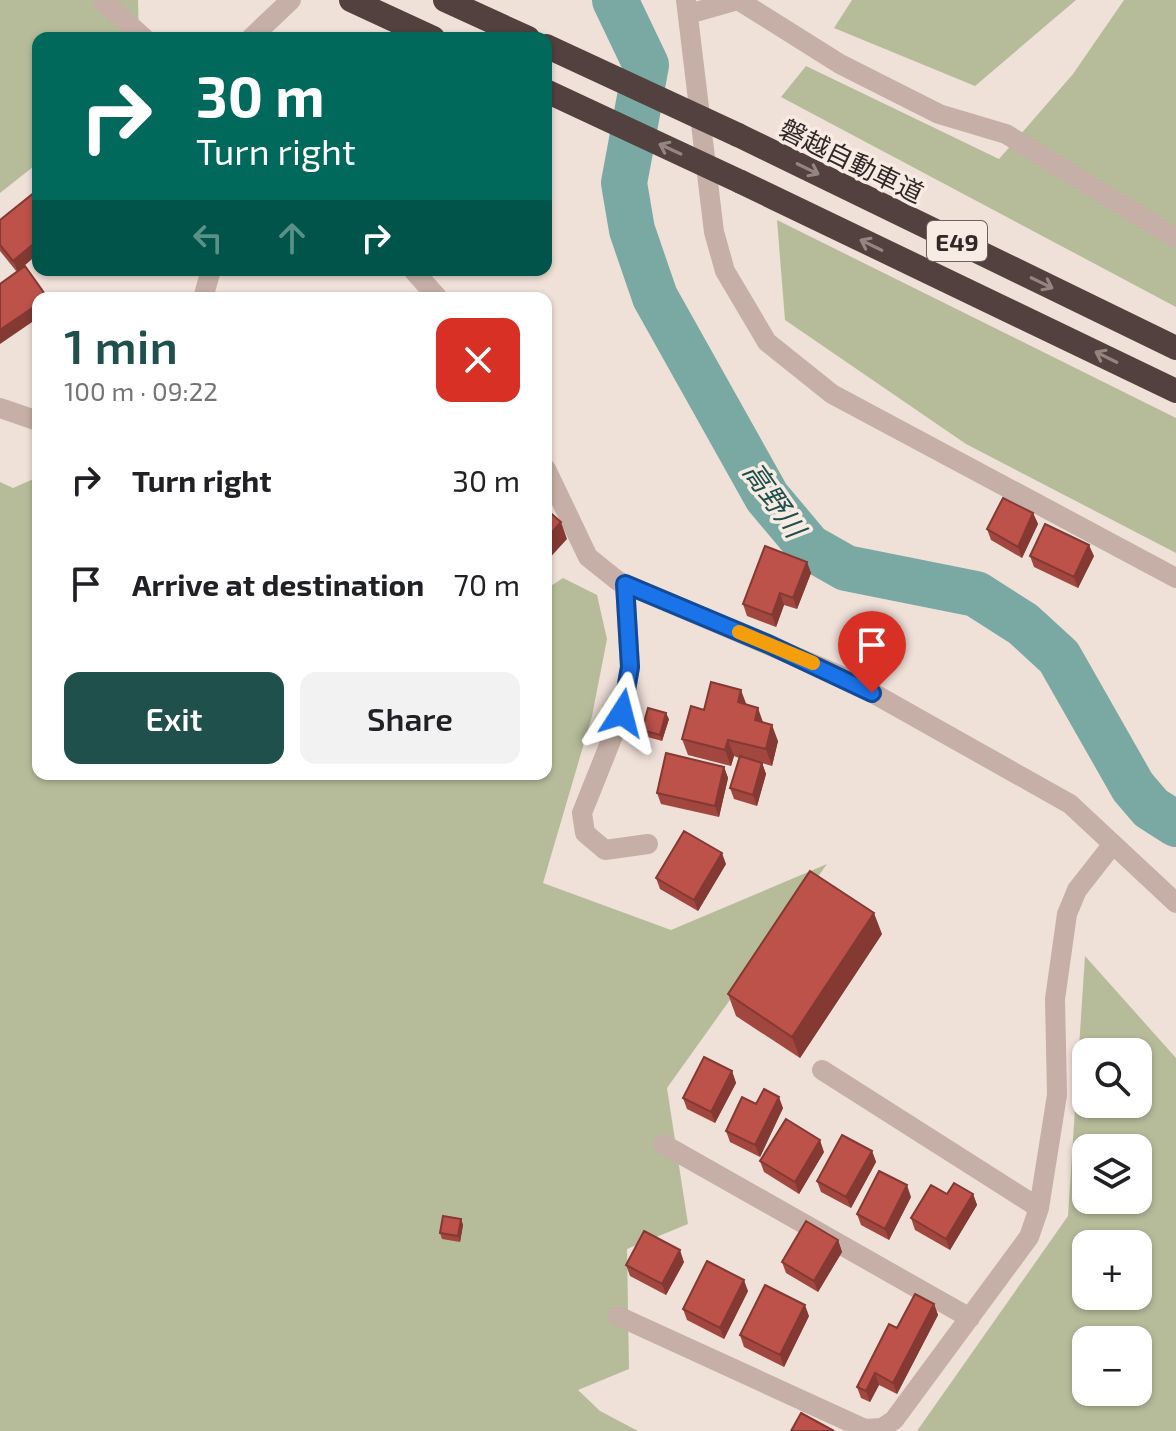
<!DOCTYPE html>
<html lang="en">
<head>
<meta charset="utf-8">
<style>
  :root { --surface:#fff; --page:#f2f2f2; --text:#202124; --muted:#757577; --accent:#1f504b }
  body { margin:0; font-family:"Exo 2","Noto Sans JP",sans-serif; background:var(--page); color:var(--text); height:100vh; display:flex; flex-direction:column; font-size:30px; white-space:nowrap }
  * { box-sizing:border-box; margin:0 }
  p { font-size:26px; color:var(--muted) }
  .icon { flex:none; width:44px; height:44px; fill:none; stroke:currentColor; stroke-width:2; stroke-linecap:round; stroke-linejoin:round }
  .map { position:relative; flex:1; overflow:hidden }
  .panel { position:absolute; left:32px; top:292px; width:520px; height:488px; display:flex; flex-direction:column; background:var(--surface); border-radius:16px; box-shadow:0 2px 6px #0004 }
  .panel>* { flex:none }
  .top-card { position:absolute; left:32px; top:32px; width:520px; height:244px; border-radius:16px; box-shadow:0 2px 6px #0004; background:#00695c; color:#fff; overflow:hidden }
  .tools { position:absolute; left:1072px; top:1038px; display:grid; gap:16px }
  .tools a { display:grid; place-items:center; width:80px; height:80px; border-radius:16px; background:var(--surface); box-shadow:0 2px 6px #0004; font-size:40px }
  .pin { position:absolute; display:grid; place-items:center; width:68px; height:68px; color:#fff; margin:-82px -34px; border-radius:50% 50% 50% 0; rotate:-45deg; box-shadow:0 0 8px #0007 }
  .pin .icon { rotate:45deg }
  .me { position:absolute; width:88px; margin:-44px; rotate:9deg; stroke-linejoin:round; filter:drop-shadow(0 0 6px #0008) }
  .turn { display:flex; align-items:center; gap:28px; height:168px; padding:0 32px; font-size:36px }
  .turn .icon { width:104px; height:104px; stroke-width:2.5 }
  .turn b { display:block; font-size:56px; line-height:68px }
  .lanes { display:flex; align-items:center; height:76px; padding:0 32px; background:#0003; justify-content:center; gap:40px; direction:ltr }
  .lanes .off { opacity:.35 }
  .round { display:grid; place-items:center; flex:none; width:84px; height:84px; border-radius:16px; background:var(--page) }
  .overview { display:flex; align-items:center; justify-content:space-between; height:136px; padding:0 32px }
  h1 { font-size:48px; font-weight:600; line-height:60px; color:var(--accent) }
  .cta { display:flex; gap:16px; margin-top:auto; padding:16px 32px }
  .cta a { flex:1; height:92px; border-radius:16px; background:var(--accent); color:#fff; font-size:32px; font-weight:600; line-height:92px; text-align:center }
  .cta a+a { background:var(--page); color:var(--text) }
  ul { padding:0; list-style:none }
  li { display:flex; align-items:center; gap:24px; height:104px; padding:0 32px }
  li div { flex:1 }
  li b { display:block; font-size:30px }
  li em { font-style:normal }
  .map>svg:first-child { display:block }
</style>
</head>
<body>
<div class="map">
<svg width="1176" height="1431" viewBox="0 0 1176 1431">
  <rect width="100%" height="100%" fill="#efe0d8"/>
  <path fill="#b6bc9a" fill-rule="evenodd" d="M 0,0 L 138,0 L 139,38 L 38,38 L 38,163 L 0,193 Z
    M 852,0 L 1076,0 L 975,86 L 834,28 Z
    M 1124,0 L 1176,0 L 1176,307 L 781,97 L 806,66 L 999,159 L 1073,74 Z
    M 777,220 L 1176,418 L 1176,553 L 966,444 L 785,320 Z
    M 38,477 L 38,774 L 546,774 L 546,589 L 563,578 L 597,595 L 607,639 L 592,716 L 543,883 L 671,930 L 827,864 L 667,1088 L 688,1224 L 627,1249 L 629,1369 L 578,1390 L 600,1411 L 638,1431 L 0,1431 L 0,482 L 13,488 Z
    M 1085,956 L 1176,1058 L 1176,1431 L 917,1431 L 1068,1216 ZM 1138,1052 L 1138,1104 L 1086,1104 L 1086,1052 ZM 1138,1148 L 1138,1200 L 1086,1200 L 1086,1148 ZM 1138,1244 L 1138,1296 L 1086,1296 L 1086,1244 ZM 1138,1340 L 1138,1392 L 1086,1392 L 1086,1340 Z"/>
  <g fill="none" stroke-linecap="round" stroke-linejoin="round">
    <path stroke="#7aa9a3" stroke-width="46" d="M 615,0 L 646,65 L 624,183 L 632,230 L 655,297 L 767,497 L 809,547 L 846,568 L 976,594 L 1023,624 L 1059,657 L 1133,787 L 1151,808 L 1176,824"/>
    <path stroke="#c5afa6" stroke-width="20" d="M 102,0 L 144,38
      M 686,0 L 714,232 L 725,271 L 767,342 L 832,394 L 1176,578
      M 689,14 L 738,0 L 840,64 L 939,114 L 1006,134 L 1176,238
      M 251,38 L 291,0
      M 413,270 L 438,298
      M 203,298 L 211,270
      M 0,408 L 38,421
      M 546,469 L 588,557 L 618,581 L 846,678 L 1070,804 L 1176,903
      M 625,584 L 630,667 L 622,713 L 582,813 L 585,833 L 605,850 L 648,844
      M 822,1070 L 1039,1208
      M 663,1144 L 970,1318
      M 618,1316 L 865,1429 L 882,1428 L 894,1420 L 1029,1237 L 1039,1208 L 1057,1095 L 1055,999 L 1067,914 L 1077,890 L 1113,844"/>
    <path stroke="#52413e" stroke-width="24" d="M 351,0 L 433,38
      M 445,0 L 528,38
      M 738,135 L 1176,348
      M 741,182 L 1176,391"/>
    <path stroke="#52413e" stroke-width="24" d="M 546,46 L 738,135
      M 546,91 L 741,182"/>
  </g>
  <path fill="#a2473f" d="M 0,220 L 17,272 L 0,251 Z
    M 1033,513 L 1038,524 L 1022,558 L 991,540 L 987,529 Z
    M 1030,556 L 1094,556 L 1078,588 L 1034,567 Z
    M 807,562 L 811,573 L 797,609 L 784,605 L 776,627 L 747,616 L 743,604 Z
    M 747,705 L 763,722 L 778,741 L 772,766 L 762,763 L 766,774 L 757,806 L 734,799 L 730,788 L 739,758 L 734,756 L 731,766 L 688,755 L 682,739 L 704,710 Z
    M 669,719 L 662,741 L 644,736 L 642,730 Z
    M 724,767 L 728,778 L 719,817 L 661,804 L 657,793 Z
    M 726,864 L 698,911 L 660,889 L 656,878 Z
    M 882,934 L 800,1058 L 736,1016 L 728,994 Z
    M 732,1071 L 736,1083 L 715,1123 L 687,1109 L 683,1098 Z
    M 756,1104 L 783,1108 L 760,1157 L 730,1142 L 726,1131 Z
    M 872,1151 L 876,1162 L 851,1208 L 821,1192 L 817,1181 Z
    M 824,1152 L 799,1194 L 764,1172 L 760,1161 Z
    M 947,1194 L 973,1194 L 977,1205 L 950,1250 L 915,1230 L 911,1218 Z
    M 911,1197 L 889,1240 L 861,1225 L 857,1214 Z
    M 461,1219 L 463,1225 L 460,1242 L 442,1239 L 440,1233 Z
    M 838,1240 L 842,1252 L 818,1292 L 786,1273 L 782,1262 Z
    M 684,1262 L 666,1295 L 630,1276 L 626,1265 Z
    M 748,1291 L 724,1339 L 687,1320 L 683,1309 Z
    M 934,1304 L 938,1315 L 897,1394 L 879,1385 L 870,1402 L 861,1398 L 857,1387 L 897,1328 Z
    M 809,1316 L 784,1367 L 744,1347 L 740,1335 Z"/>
  <path fill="#843933" d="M 38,240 L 38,254 L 17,272 L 13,261 Z
    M 38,304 L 38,318 L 0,344 L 0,330 Z
    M 1033,513 L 1038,524 L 1022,558 L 1018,547 Z
    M 561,522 L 567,539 L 546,562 L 546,539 Z
    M 1089,545 L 1094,556 L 1078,588 L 1074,577 Z
    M 807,562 L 811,573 L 797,609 L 793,598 Z
    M 780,593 L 784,605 L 776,627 L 772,615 Z
    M 741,690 L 747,706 L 738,702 Z
    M 758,708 L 764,725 L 755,720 Z
    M 666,713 L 669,719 L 662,741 L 660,735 Z
    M 772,725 L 778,741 L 772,766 L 766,749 Z
    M 728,740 L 734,756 L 731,766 L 725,750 Z
    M 762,763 L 766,774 L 757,806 L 753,795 Z
    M 724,767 L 728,778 L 719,817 L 715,806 Z
    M 722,853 L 726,864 L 698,911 L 694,900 Z
    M 874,913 L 882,934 L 800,1058 L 792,1037 Z
    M 732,1071 L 736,1083 L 715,1123 L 711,1112 Z
    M 779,1097 L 783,1108 L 760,1157 L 755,1145 Z
    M 820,1140 L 824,1152 L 799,1194 L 795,1182 Z
    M 872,1151 L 876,1162 L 851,1208 L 846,1197 Z
    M 907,1185 L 911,1197 L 889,1240 L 885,1229 Z
    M 973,1194 L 977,1205 L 950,1250 L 946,1239 Z
    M 461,1219 L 463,1225 L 460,1242 L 458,1236 Z
    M 838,1240 L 842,1252 L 818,1292 L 814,1281 Z
    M 680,1250 L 684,1262 L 666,1295 L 662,1284 Z
    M 744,1280 L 748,1291 L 724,1339 L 720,1328 Z
    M 934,1304 L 938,1315 L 897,1394 L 893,1383 Z
    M 805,1305 L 809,1316 L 784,1367 L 780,1355 Z
    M 875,1373 L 879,1385 L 870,1402 L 866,1391 Z"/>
  <path fill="#bc5249" stroke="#843933" stroke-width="2" d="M 35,192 L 38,196 L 38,240 L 13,261 L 0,245 L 0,220 Z
    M 25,266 L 47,297 L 38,298 L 38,304 L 0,330 L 0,284 Z
    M 1003,498 L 1033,513 L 1018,547 L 987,529 Z
    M 546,509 L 561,522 L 546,539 Z
    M 1045,524 L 1089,545 L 1074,577 L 1030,556 Z
    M 765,546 L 807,562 L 793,598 L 780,593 L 772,615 L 743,604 Z
    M 711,682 L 741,690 L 738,702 L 758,708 L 755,720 L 772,725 L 766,749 L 728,740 L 725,750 L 682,739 L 691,706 L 704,710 Z
    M 648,708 L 666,713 L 660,735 L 642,730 Z
    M 666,753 L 724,767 L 715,806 L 657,793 Z
    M 740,756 L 762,763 L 753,795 L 730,788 Z
    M 684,831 L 722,853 L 694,900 L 656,878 Z
    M 810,871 L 874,913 L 792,1037 L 728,994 Z
    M 704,1057 L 732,1071 L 711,1112 L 683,1098 Z
    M 764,1089 L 779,1097 L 755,1145 L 726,1131 L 742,1097 L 756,1104 Z
    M 786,1119 L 820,1140 L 795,1182 L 760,1161 Z
    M 842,1135 L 872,1151 L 846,1197 L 817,1181 Z
    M 879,1171 L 907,1185 L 885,1229 L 857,1214 Z
    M 954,1183 L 973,1194 L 946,1239 L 911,1218 L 931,1185 L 947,1194 Z
    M 443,1216 L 461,1219 L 458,1236 L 440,1233 Z
    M 806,1221 L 838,1240 L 814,1281 L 782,1262 Z
    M 644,1231 L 680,1250 L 662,1284 L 626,1265 Z
    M 707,1261 L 744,1280 L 720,1328 L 683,1309 Z
    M 765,1285 L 805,1305 L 780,1355 L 740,1335 Z
    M 915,1294 L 934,1304 L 893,1383 L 875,1373 L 866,1391 L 857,1387 L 889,1324 L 897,1328 Z
    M 801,1413 L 834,1431 L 791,1431 Z"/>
  <defs><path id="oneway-shaft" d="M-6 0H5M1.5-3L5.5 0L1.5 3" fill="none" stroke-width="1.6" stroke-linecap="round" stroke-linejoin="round" transform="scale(2)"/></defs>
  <g stroke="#948580">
    <use href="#oneway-shaft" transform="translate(670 149) rotate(-155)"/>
    <use href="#oneway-shaft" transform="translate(808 169) rotate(26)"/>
    <use href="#oneway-shaft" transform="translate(871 245) rotate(-154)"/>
    <use href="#oneway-shaft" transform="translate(1042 283) rotate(26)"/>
    <use href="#oneway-shaft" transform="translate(1106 357) rotate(-154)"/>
  </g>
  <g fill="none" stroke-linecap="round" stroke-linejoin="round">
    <defs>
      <path id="route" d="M 622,713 L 630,667 L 625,584 L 768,644 L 872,693"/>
    </defs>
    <use href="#route" stroke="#114b97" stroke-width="20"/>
    <use href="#route" stroke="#1a73e8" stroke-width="14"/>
    <path stroke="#f59e0b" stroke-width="14" d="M 739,632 L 813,663"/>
  </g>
  <g text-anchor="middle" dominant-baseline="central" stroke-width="7" stroke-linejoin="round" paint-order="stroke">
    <rect fill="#f7ebe4" stroke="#6d625f" stroke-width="2" x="927" y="221" width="60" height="40" rx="6"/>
    <g font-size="24" font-weight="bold" fill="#322826">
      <text x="957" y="241">E49</text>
    </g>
    <g font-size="26" fill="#322826" stroke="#f7ebe4">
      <text transform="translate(852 160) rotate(26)">磐越自動車道</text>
    </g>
    <g font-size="28" font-style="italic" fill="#1f504b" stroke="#f7ebe4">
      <text transform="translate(775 499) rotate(55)">高野川</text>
    </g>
  </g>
</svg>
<div class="tools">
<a><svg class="icon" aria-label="search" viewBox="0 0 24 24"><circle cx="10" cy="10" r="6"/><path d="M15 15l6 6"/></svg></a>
<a><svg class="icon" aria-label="layers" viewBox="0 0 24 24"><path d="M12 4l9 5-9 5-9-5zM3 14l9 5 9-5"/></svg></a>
<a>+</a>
<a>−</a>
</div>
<div class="pin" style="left:872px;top:693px;background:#d93025"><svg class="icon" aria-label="arrive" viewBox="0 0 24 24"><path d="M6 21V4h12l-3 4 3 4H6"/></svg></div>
<svg class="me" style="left:622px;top:713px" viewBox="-20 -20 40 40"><path d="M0-17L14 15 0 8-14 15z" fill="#1a73e8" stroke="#fff" stroke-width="4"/></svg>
<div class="top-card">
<div class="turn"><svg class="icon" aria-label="right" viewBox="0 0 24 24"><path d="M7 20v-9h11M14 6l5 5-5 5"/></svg><div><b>30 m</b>Turn right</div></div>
<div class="lanes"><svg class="icon off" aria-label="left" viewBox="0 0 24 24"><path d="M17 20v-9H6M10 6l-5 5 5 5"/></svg><svg class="icon off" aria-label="ahead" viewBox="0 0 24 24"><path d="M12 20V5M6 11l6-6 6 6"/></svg><svg class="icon" aria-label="right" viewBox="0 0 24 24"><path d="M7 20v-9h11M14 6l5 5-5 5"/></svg></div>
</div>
<section class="panel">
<div class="overview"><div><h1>1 min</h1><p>100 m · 09:22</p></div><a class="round" style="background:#d93025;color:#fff"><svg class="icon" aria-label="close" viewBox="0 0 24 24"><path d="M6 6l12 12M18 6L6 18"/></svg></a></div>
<ul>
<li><svg class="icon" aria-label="right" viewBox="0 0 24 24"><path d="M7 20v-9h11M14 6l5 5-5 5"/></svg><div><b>Turn right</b></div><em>30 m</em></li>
<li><svg class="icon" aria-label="arrive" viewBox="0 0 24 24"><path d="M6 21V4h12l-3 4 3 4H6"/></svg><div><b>Arrive at destination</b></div><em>70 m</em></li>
</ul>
<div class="cta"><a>Exit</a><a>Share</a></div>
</section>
</div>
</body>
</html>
